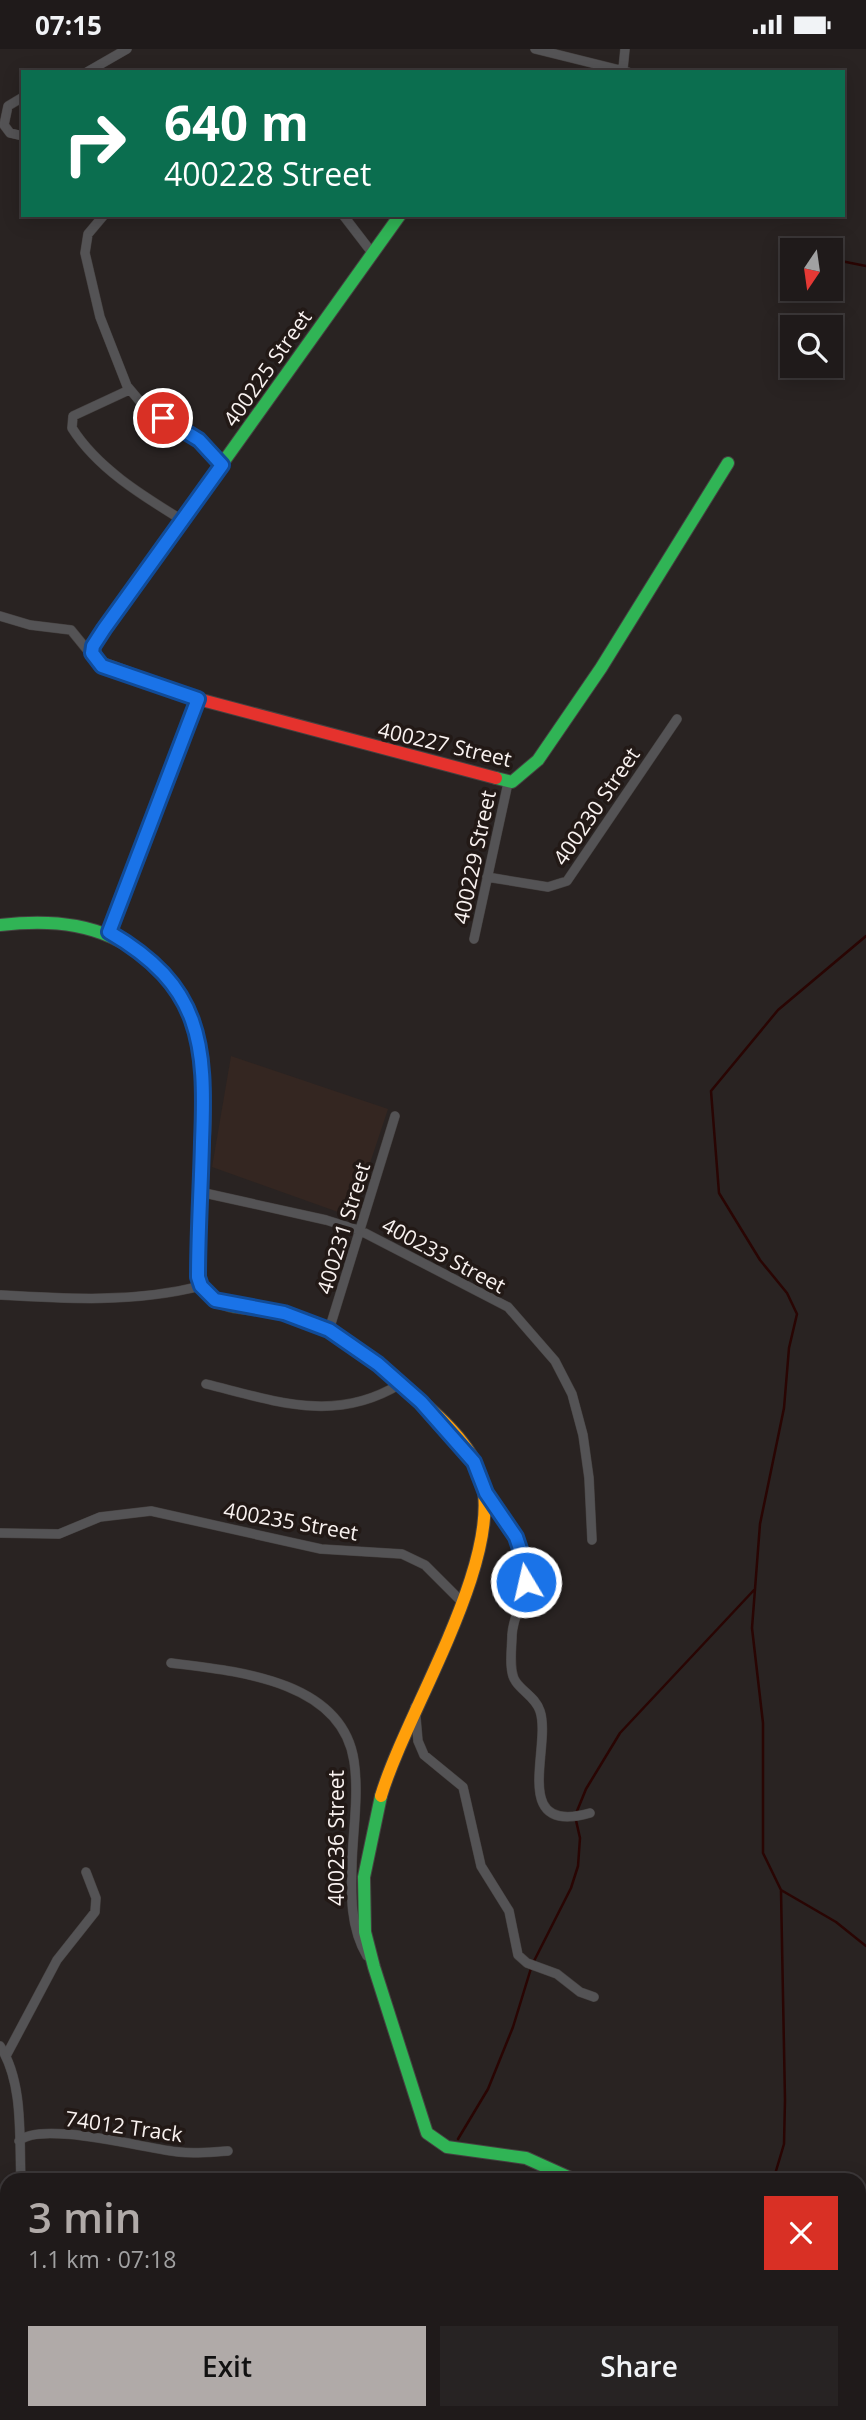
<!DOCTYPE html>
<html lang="en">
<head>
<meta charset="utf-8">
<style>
  :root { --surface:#1f1a1a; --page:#272323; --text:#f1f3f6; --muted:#a1a1a2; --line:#3c3839; --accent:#b0aaa8 }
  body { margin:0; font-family:"Open Sans",sans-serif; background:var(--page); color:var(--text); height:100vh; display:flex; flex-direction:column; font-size:26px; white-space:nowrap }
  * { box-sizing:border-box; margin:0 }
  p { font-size:23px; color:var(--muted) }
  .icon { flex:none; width:38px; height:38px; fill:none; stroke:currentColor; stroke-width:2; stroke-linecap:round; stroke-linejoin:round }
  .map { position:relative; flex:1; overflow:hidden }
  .sheet { position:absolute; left:0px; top:2124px; width:866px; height:247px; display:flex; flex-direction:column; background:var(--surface); border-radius:21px 21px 0 0; box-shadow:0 4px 18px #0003,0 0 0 2px var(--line) }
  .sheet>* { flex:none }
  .top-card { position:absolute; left:21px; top:21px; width:824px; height:147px; border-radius:0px; box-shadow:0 4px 18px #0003,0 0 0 2px var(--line); background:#0b6e4f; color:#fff; overflow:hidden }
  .needle { width:46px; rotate:193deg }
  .tools { position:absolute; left:780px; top:189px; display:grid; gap:14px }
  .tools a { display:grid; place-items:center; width:63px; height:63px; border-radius:0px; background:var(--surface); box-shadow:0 4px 18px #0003,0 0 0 2px var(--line); font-size:35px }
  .pin { position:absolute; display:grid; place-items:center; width:60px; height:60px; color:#fff; margin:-30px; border:4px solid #fff; border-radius:50%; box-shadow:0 2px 7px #0007 }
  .me { position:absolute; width:77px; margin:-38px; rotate:351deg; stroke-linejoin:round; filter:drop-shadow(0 0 5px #0008) }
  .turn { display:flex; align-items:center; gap:24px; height:147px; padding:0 28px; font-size:32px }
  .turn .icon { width:91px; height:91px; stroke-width:2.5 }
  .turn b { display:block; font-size:49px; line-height:60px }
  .round { display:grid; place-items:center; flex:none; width:74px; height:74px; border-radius:0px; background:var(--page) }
  .head { display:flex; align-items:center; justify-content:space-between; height:119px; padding:0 28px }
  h1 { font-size:42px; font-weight:600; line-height:52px; color:var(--accent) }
  .primary-button { display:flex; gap:14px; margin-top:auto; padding:14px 28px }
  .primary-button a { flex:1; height:80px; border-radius:0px; background:var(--accent); color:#111; font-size:28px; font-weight:600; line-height:80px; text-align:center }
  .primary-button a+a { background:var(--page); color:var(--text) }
  .status { display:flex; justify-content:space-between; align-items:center; height:49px; padding:0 35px; background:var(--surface); direction:ltr }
  .status svg { height:19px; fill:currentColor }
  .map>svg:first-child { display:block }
</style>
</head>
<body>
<div class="status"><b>07:15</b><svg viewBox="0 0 49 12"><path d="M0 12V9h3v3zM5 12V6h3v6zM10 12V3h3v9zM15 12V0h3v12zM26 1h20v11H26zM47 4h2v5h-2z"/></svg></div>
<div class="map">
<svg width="866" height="2371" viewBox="0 0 866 2371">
  <rect width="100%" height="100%" fill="#292322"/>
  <path fill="#342621" d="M 231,1007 L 388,1060 L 352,1168 L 212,1118 Z"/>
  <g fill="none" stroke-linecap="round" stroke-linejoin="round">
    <path stroke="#290503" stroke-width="2.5" d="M 789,199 L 798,201
      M 831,210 L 866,217
      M 866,887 L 778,961 L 711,1042 L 719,1144 L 760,1211 L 787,1244 L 797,1265 L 789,1299 L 784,1359 L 760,1475 L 752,1579 L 763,1674 L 763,1804 L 781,1841 L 836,1873 L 866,1897
      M 458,2090 L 488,2040 L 513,1978 L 532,1916 L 571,1839 L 578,1817 L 580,1789 L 575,1767 L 586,1740 L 620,1684 L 754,1541
      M 773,2132 L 784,2095 L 785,2051 L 781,1842"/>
    <defs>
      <path id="street" d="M 535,0 L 628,23
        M 623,20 L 625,0
        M 87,23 L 127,0
        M 23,48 L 8,57 L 4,76 L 10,84 L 23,87
        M 104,166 L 88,185 L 85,204 L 100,268 L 127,337 L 143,356 L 199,391 L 222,416
        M 343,166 L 373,205
        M 129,341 L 73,367 L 72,379 C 97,419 143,447 182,471
        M 0,567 L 30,576 L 71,581 L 93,608
        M 487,828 L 548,838 L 567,832 L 677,670
        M 109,883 L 198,650
        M 474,890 L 508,734
        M 200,1143 L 326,1171 L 361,1182 L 508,1258 L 555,1312 L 572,1345 L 583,1386 L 589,1429 L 592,1491
        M 0,1246 C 68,1250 134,1254 201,1237
        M 329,1281 L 395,1067
        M 206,1335 C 275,1352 335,1375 400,1335
        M 486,1444 C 504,1466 524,1494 527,1524 C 528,1546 513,1564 512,1586 C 512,1598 508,1623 516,1633 C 523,1643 536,1649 540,1662 C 552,1698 509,1787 590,1764
        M 0,1484 L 59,1485 L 100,1468 L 151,1462 L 321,1500 L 402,1505 L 425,1516 L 461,1552
        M 171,1614 C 236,1622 342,1631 354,1712 C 359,1745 353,1781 352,1814 C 351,1846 350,1878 367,1907
        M 415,1658 L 418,1692 L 424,1706 L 463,1738 L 481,1817 L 509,1862 L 518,1906 L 527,1914 L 557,1925 L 580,1943 L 594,1948
        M 0,1997 C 24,2034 19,2089 21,2132
        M 6,2007 L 57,1911 L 95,1863 L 96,1849 L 86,1823
        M 19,2092 C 41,2071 146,2100 179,2103 C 195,2105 211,2103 228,2102
        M 32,2364 L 32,2371
        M 592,2364 L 596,2371"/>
      <path id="fast" d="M 98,613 L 93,597 L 104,580 L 400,166
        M 496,729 L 512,733 L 538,711 L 601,619 L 728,414
        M 0,876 C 53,870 101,874 145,908 C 230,973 200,1095 198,1187 C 198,1204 194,1229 206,1243 C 222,1262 254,1258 276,1262
        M 381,1747 L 364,1828 L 365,1883 L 374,1918 L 427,2084 L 447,2098 L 526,2109 L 577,2132"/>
      <path id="slow" d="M 276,1262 C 329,1275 371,1308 411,1343 C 436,1364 472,1395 481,1428 C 505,1510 406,1663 381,1747"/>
      <path id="jam" d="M 98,613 L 198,650 L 496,729
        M 732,2364 L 738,2371"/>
    </defs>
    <use href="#street" stroke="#454140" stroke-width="10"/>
    <use href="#fast" stroke="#454140" stroke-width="14"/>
    <use href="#slow" stroke="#454140" stroke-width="14"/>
    <use href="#jam" stroke="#454140" stroke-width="14"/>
    <use href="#street" stroke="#545355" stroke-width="9"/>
    <use href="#fast" stroke="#30b455" stroke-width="12"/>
    <use href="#slow" stroke="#ff9f0a" stroke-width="12"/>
    <use href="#jam" stroke="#e5322d" stroke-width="12"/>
  </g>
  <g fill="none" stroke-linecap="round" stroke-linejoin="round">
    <defs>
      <path id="route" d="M 163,369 L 199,391 L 222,416 L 104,580 L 93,597 L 92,604 L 102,617 L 198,650 L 109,883 C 202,937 206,994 202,1093 C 201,1138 198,1183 198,1228 L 201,1237 L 215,1251 L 284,1264 L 329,1281 L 378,1315 L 421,1353 L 474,1413 L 486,1444 L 516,1488 L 525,1515 L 526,1533"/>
    </defs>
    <use href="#route" stroke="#114b97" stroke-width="18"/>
    <use href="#route" stroke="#1a73e8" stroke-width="12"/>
  </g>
  <g text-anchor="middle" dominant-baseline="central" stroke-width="7" stroke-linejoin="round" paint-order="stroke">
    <g font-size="21" fill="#f9f2f0" stroke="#221916">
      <text transform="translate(267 319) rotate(-55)">400225 Street</text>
      <text transform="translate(445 695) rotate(13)">400227 Street</text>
      <text transform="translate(596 757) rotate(-56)">400230 Street</text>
      <text transform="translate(474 808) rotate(-78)">400229 Street</text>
      <text transform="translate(343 1179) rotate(-73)">400231 Street</text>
      <text transform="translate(444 1206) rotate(28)">400233 Street</text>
      <text transform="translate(291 1472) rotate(10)">400235 Street</text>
      <text transform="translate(336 1789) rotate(-90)">400236 Street</text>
      <text transform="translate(124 2077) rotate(8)">74012 Track</text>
    </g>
  </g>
</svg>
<div class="tools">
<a><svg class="needle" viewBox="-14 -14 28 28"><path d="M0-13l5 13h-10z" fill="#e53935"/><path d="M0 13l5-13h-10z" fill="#a1a1a2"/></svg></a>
<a><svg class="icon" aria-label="search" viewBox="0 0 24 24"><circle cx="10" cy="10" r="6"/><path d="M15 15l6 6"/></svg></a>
</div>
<div class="pin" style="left:163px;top:369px;background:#d93025"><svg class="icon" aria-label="arrive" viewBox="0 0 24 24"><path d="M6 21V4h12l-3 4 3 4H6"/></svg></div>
<svg class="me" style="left:526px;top:1533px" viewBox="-20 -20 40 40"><circle r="17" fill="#1a73e8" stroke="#fff" stroke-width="3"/><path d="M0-11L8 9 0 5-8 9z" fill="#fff"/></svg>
<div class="top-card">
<div class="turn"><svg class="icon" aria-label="right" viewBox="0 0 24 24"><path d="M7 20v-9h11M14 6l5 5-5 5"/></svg><div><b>640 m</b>400228 Street</div></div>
</div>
<section class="sheet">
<div class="head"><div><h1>3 min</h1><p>1.1 km · 07:18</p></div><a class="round" style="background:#d93025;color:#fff"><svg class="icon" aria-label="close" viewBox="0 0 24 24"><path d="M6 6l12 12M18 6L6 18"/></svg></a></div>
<div class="primary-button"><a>Exit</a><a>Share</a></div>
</section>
</div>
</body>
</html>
